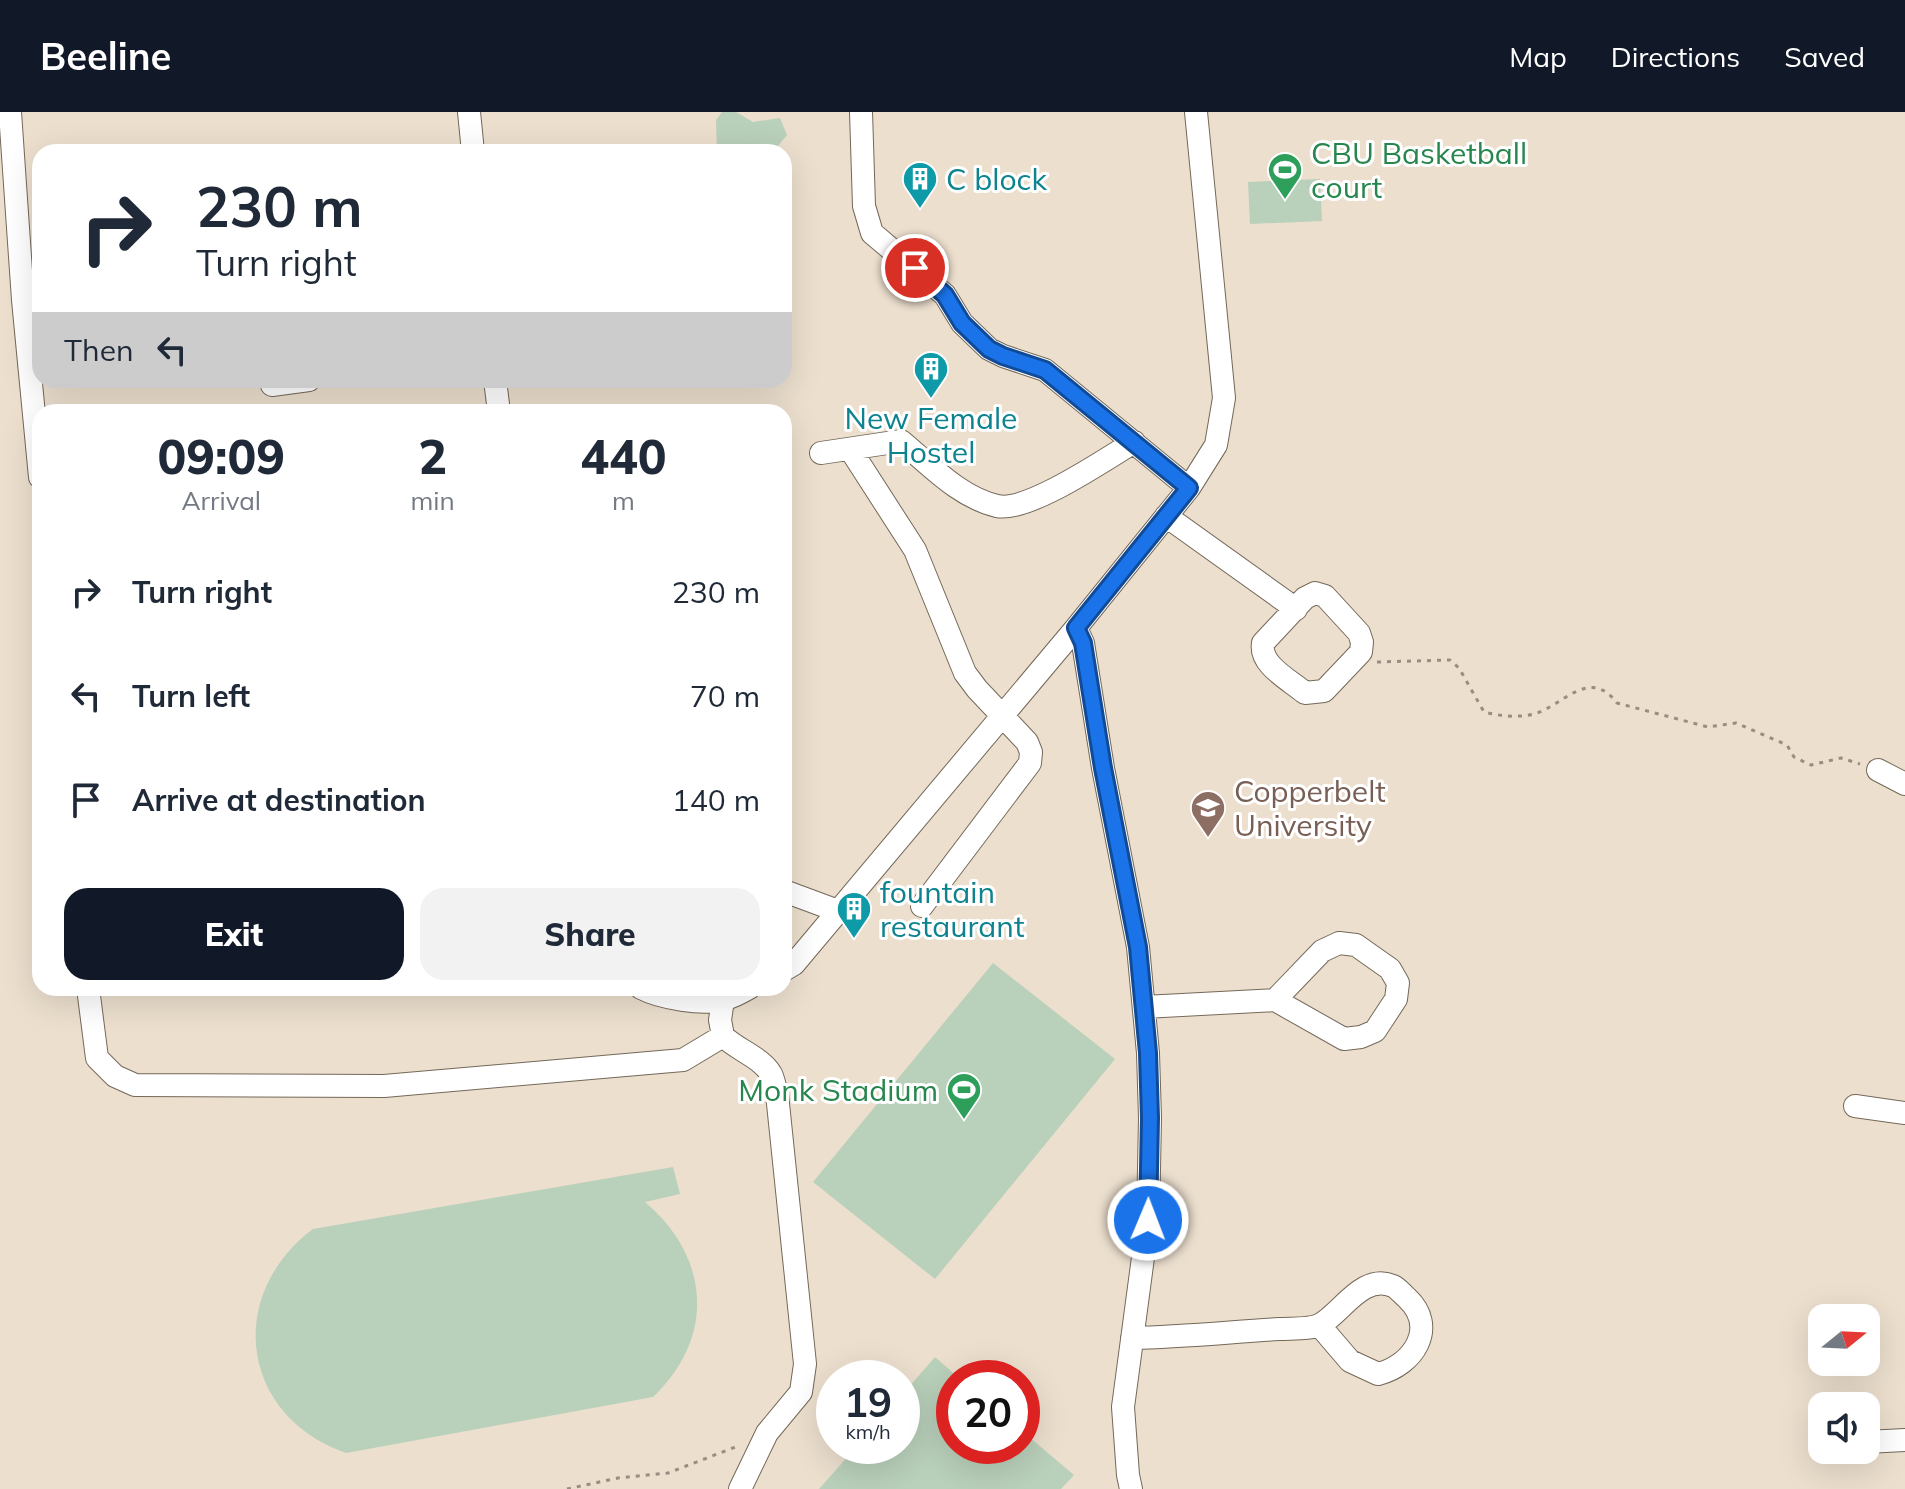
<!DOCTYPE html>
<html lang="en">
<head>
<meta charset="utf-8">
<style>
  :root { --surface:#fff; --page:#f2f2f3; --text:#1f2937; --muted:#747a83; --accent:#111827 }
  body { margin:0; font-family:Mulish,sans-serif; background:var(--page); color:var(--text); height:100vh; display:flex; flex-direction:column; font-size:30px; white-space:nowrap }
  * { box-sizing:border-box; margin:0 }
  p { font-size:26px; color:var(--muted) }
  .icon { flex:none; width:44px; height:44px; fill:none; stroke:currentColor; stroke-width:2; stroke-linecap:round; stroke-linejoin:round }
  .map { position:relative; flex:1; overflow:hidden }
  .side { position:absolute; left:32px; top:292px; width:760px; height:592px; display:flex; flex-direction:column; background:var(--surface); border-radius:24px; box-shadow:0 8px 32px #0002 }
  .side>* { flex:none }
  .top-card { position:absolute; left:32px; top:32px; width:760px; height:244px; border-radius:24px; box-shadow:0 8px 32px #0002; background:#fff; color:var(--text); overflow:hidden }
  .needle { width:52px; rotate:72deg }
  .buttons { position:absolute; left:1808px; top:1192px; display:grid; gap:16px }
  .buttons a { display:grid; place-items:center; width:72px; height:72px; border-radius:16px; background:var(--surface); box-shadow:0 8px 32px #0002; font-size:40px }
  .speed { position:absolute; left:816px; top:1248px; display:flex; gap:16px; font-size:40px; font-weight:700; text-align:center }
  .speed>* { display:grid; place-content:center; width:104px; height:104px; border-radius:50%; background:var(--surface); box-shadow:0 8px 32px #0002; line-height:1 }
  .speed small { font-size:20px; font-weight:400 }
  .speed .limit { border:12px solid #d22; background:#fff; color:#111 }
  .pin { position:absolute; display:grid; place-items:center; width:68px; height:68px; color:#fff; margin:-34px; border:4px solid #fff; border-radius:50%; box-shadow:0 2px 8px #0007 }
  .me { position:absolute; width:88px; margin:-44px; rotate:1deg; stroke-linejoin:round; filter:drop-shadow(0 0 6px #0008) }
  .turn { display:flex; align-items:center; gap:28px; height:168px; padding:0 32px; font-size:36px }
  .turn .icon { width:104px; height:104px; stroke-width:2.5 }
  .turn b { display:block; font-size:56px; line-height:68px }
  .then { display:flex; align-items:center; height:76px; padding:0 32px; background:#0003; gap:16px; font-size:30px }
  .eta { display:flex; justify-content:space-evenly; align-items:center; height:136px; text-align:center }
  .eta b { font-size:48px; font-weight:800; line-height:56px }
  .primary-button { display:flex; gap:16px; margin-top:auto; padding:16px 32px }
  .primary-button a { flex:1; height:92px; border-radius:24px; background:var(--accent); color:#fff; font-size:32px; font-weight:800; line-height:92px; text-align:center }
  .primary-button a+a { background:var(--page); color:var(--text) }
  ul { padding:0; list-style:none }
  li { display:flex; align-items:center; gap:24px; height:104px; padding:0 32px }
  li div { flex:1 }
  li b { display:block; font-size:30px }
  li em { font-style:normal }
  header { display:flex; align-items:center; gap:48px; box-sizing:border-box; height:112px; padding:0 40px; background:var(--accent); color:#fff }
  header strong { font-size:38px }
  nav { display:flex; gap:44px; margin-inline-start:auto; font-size:28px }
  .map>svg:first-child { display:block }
</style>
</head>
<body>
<header>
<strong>Beeline</strong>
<nav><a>Map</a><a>Directions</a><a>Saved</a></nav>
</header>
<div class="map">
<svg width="1905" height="1377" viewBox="0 0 1905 1377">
  <rect width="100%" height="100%" fill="#ecdfce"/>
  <path fill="#b9d0ba" d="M 722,0 L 736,0 L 753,10 L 780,6 L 787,23 L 773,40 L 717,40 L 716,8 Z
    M 1320,67 L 1322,109 L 1250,112 L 1248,70 Z
    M 993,851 L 1115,947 L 935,1167 L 813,1070 Z
    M 673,1055 L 680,1082 L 645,1090 C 710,1145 716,1225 653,1285 L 346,1341 C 240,1304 225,1183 313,1117 Z
    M 935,1245 L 959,1266 L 954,1266 L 954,1334 L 1022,1334 L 1022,1319 L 1074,1363 L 1061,1377 L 819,1377 L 857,1334 L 902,1334 L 902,1283 Z"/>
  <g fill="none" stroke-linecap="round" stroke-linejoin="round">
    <defs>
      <path id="minor" d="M 10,0 L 23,188 L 40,365
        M 469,0 L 473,40
        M 861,0 L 864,94 L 872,121 L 945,183 L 962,211 L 989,237 L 1003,244 L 1045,258 L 1189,376
        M 495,268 L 499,300
        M 272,273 L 309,268
        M 850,337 L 915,438 L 965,561 L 977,577 L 1027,630 L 1031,640 L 1030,651 L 922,794
        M 821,341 L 901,329 C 930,353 959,385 997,394 C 1027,401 1106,347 1134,330
        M 1166,404 L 1296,497
        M 1315,481 L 1325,484 L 1359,521 L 1362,530 L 1361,540 L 1324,579 L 1305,581 C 1290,568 1259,553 1263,531 L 1305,486 Z
        M 1076,516 L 1083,531 L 1103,656 L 1138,835 L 1148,941 L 1150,1006 L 1148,1108 L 1123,1295 L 1128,1363 L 1131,1377
        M 1878,658 L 1905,672
        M 784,779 L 838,799
        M 784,858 L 794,852 L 1076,516 L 1189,376 L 1216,333 L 1224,286 L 1196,0
        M 88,876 L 97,946 L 115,964 L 135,973 L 384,974 L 683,948 L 723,924 L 720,908 L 723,888
        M 641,876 C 660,886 704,894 725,887 C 733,885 742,880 749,876
        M 1144,895 L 1275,888 L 1344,927 L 1361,925 L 1375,919 L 1396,887 L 1398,871 L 1390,857 L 1356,833 L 1339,831 L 1322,839 L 1275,888
        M 723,924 C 737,938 761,945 771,962 C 774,968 775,976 777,982 L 805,1252 L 801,1280 L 767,1321 L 740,1377
        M 1855,994 L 1905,1001
        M 1132,1226 C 1181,1225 1230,1220 1279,1217 C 1291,1216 1311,1218 1321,1212 C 1342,1200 1363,1161 1393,1174 C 1398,1176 1403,1183 1407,1186 C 1438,1215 1414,1253 1378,1262 L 1350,1249 L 1320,1214
        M 1866,1330 L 1905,1328"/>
    </defs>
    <use href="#minor" stroke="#746859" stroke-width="24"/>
    <path stroke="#978e81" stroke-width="3" stroke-dasharray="4 6" stroke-linecap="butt" d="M 1377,550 L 1450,548 L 1459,556 L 1484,600 C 1500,604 1517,606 1534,602 C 1563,594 1589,554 1617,591 L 1708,615 L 1736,611 L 1787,633 L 1794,645 L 1811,653 L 1841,646 L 1860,652
      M 567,1377 L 618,1366 L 668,1361 L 738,1334"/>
    <use href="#minor" stroke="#fff" stroke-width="22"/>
  </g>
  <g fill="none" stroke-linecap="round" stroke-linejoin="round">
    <defs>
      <path id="route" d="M 915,156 L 945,183 L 962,211 L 989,237 L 1003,244 L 1045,258 L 1189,376 L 1076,516 L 1083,531 L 1103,656 L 1138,835 L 1148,941 L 1150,1006 L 1148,1108"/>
    </defs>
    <use href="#route" stroke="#114b97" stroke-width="20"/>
    <use href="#route" stroke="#1a73e8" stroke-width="14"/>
  </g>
  <defs>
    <symbol id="stadium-pin" viewBox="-11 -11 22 30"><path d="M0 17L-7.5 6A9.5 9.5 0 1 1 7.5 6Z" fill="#2e9e5b" stroke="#fff"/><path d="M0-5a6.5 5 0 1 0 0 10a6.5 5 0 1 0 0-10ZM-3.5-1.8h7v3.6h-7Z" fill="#fff"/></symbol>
    <symbol id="building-pin" viewBox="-11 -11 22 30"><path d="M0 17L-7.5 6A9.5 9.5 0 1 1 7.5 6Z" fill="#0f9aa8" stroke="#fff"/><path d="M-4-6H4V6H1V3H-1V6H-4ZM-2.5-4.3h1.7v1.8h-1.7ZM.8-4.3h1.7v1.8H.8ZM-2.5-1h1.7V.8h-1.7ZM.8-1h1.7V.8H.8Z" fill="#fff"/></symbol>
    <symbol id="university-pin" viewBox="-11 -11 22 30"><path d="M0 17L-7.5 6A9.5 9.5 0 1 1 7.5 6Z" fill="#8d6e63" stroke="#fff"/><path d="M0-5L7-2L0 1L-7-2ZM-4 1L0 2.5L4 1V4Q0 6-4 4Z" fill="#fff"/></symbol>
  </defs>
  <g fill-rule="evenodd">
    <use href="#stadium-pin" x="1265" y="38" width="40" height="54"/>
    <use href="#building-pin" x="900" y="47" width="40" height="54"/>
    <use href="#building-pin" x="911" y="237" width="40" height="54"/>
    <use href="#university-pin" x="1188" y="676" width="40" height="54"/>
    <use href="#building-pin" x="834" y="777" width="40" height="54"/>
    <use href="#stadium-pin" x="944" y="958" width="40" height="54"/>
  </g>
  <g text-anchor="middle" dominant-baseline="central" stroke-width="6" stroke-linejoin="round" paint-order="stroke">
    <g font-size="30" fill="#27864d" stroke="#fff" text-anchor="start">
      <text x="1311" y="41">CBU Basketball<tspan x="1311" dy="34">court</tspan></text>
      <text x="938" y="978" text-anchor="end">Monk Stadium</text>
    </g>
    <g font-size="30" fill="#0d838f" stroke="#fff" text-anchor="start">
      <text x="946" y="67">C block</text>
      <text x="931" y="306" text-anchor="middle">New Female<tspan x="931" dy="34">Hostel</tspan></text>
      <text x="880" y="780">fountain<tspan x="880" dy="34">restaurant</tspan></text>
    </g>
    <g font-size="30" fill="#785e54" stroke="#fff" text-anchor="start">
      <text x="1234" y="679">Copperbelt<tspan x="1234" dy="34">University</tspan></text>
    </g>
  </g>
</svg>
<div class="buttons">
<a><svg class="needle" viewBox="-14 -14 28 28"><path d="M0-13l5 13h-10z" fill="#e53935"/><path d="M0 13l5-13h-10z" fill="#747a83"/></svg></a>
<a><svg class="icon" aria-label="sound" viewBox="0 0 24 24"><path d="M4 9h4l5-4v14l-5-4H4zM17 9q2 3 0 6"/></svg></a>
</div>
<div class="speed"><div>19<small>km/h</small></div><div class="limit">20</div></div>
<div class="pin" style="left:915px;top:156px;background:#d93025"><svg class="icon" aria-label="arrive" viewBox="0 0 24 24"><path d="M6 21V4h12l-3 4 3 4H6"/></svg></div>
<svg class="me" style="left:1148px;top:1108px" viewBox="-20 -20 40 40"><circle r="17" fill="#1a73e8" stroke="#fff" stroke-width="3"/><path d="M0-11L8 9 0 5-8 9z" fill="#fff"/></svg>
<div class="top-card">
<div class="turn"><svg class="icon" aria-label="right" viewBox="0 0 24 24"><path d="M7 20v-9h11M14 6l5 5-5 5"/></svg><div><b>230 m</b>Turn right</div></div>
<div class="then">Then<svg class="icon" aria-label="left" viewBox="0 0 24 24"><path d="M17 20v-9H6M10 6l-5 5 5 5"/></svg></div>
</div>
<section class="side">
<div class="eta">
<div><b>09:09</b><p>Arrival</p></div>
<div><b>2</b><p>min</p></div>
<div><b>440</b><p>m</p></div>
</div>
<ul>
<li><svg class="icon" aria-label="right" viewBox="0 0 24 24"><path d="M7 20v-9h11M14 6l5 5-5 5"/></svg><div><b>Turn right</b></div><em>230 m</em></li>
<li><svg class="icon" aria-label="left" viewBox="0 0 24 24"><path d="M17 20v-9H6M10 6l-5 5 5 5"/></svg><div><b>Turn left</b></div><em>70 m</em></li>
<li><svg class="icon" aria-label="arrive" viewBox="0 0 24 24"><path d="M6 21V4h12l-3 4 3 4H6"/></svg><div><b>Arrive at destination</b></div><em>140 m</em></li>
</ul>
<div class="primary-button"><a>Exit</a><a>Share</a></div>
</section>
</div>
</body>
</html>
